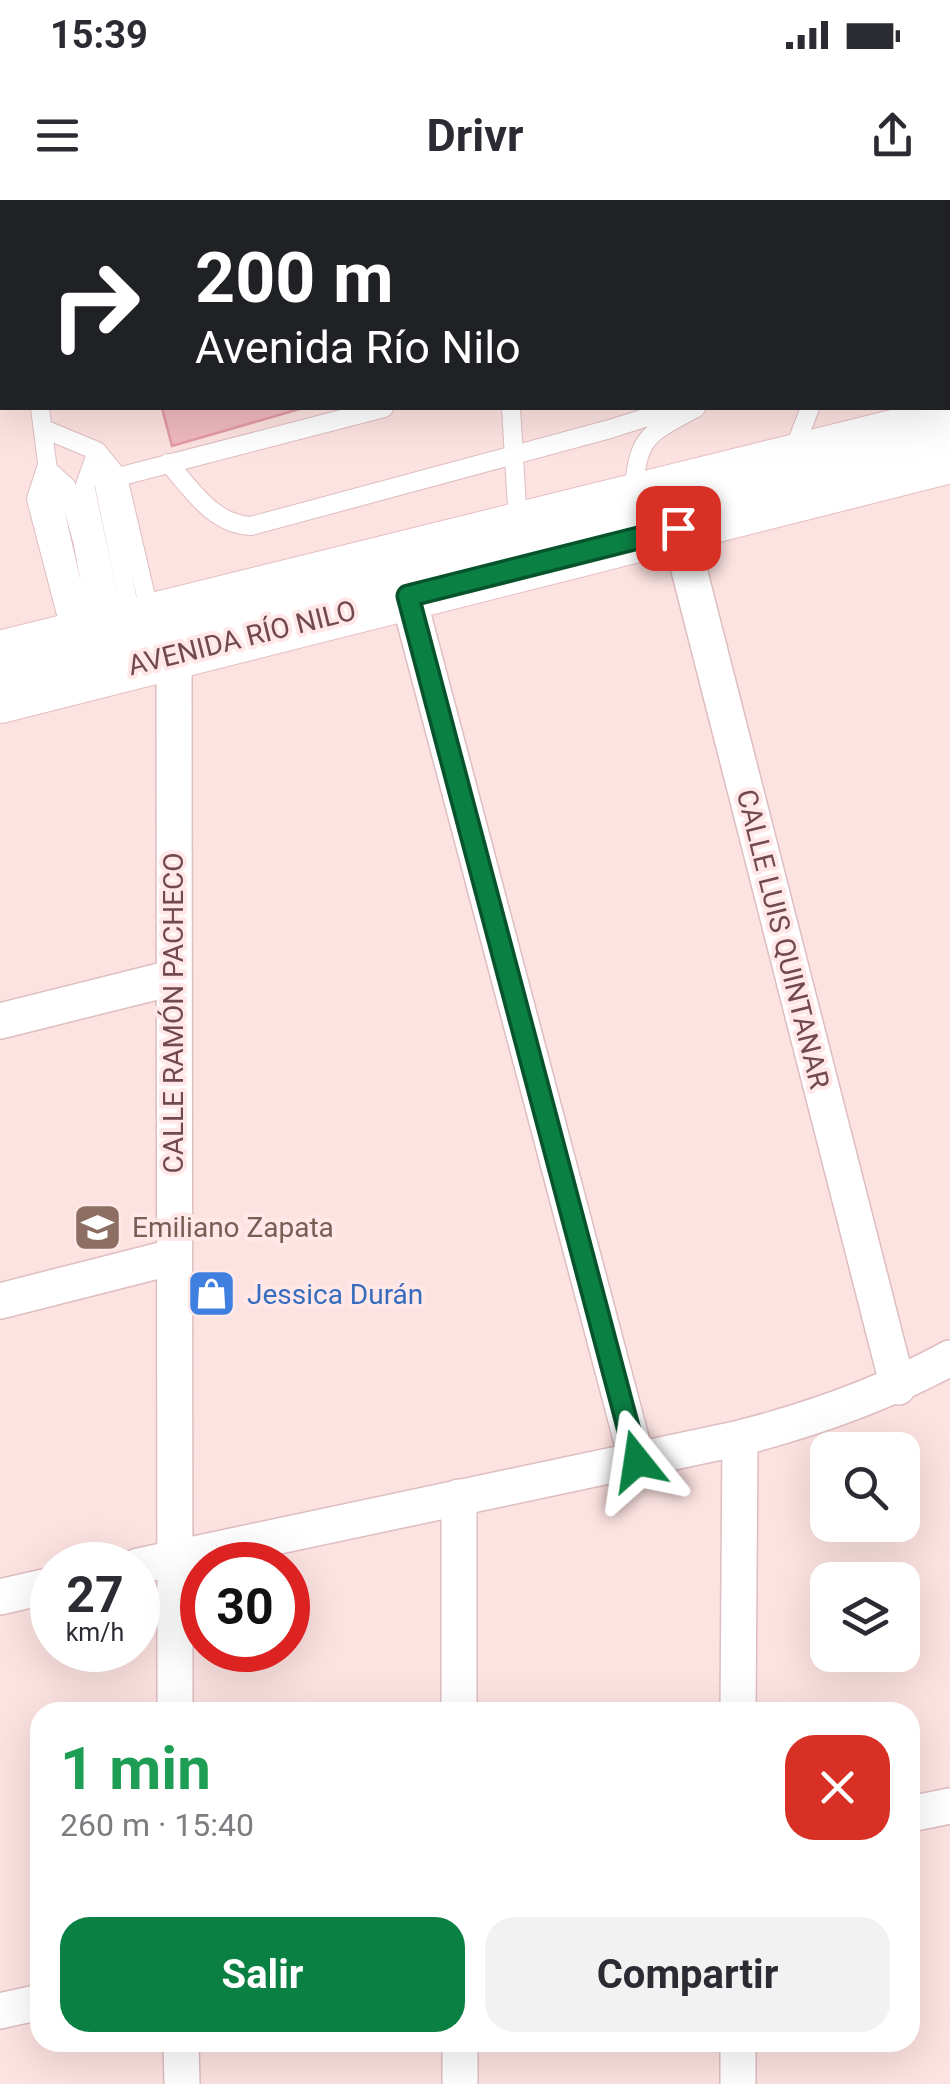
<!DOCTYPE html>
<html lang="es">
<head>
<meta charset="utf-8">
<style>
  :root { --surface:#fff; --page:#f2f2f3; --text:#2b2b33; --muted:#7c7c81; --accent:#0b8043 }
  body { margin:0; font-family:Roboto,sans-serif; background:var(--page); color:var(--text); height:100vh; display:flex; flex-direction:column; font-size:38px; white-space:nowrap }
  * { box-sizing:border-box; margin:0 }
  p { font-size:32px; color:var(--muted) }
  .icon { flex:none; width:55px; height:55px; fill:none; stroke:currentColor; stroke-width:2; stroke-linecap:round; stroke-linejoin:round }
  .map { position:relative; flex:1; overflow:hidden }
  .panel { position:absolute; left:30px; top:1502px; width:890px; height:350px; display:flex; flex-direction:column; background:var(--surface); border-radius:30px; box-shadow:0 10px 40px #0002 }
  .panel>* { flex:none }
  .hud { position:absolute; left:0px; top:0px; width:950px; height:210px; box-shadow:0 10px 40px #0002; background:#202124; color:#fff; overflow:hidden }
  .fabs { position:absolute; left:810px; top:1232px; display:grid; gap:20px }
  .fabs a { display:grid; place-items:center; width:110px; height:110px; border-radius:20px; background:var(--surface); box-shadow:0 10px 40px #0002; font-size:50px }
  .speed { position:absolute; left:30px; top:1342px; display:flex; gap:20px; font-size:50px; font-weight:700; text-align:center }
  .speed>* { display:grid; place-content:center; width:130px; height:130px; border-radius:50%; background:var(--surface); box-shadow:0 10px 40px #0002; line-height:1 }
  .speed small { font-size:25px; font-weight:400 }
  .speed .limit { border:15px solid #d22; background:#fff; color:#111 }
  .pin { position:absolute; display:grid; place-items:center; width:85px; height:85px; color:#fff; margin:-42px; border-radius:20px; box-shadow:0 5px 15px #0006 }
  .me { position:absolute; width:110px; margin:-55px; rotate:345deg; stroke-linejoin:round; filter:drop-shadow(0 0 8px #0008) }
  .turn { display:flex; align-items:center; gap:35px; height:210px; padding:0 30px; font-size:45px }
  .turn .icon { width:130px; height:130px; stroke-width:2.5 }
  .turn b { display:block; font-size:70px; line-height:85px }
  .round { display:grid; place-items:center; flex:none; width:105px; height:105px; border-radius:30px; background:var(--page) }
  .summary { display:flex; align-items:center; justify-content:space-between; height:170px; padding:0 30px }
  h1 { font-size:60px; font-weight:700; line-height:75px; color:#1e9e55 }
  .action { display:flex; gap:20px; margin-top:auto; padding:20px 30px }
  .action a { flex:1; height:115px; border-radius:30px; background:var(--accent); color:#fff; font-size:40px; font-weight:700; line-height:115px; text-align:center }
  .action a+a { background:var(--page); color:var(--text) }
  .status { display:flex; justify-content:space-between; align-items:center; height:70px; padding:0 50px; background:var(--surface); direction:ltr }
  .status svg { height:28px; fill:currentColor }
  header { display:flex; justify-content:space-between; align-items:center; height:130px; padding:0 30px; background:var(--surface); font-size:45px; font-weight:700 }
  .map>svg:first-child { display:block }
</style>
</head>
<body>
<div class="status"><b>15:39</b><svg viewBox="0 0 49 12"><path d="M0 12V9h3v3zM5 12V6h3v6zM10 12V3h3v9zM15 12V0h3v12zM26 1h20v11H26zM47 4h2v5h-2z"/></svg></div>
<header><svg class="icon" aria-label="menu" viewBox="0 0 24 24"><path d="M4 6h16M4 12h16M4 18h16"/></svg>Drivr<svg class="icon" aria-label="share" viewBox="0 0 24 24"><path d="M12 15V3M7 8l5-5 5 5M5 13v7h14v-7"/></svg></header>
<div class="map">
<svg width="950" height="1884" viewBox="0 0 950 1884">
  <rect width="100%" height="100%" fill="#fce2e1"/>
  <path fill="#f0b9c1" stroke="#e39aa6" stroke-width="2.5" d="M 107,0 L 663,0 L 663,2 L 108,2 Z
    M 162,208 L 303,208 L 172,246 Z"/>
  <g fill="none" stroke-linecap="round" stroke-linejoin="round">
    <defs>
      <path id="service" d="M 66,0 L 67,2
        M 840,0 L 840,2
        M 923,0 L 927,2
        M 761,2 L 763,0
        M 877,2 L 877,0
        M 948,15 L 950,17
        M 948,37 L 950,32
        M 0,46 L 2,55
        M 0,82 L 2,82
        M 948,110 L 950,109
        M 948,163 L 950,162
        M 40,208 L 51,293 L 79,414
        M 511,208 L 518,323
        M 44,229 L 97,251 L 118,277 L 151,418
        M 97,251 L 85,285 L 115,427
        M 792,254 L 810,208
        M 98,256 L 132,421
        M 168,263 C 192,289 212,324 251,326 L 610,229 L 676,208
        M 118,277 L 384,208
        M 633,296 C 638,237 645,235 696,208
        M 72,437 L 36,299 L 46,268 L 67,287 L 82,340 L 99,429"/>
      <path id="minor" d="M 673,307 L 898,1187
        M 408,396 L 637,1261
        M 170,436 L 174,455 L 175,1512
        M 0,821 L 172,778
        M 0,1101 L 173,1057
        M 138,1366 L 740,1238 C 814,1219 882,1195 950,1158
        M 0,1397 L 52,1385
        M 459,1512 L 459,1297
        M 738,1512 L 740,1238
        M 910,1614 L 950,1606
        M 0,1811 L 40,1802
        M 181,1842 L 182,1884
        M 460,1842 L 460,1884
        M 738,1842 L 738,1884"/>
      <path id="secondary" d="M 0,455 L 950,220
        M 0,499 L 950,259"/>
    </defs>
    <use href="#service" stroke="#dfbdc0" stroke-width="20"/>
    <use href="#minor" stroke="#dfbdc0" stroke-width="38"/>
    <use href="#secondary" stroke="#e6bdc1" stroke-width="50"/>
    <use href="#service" stroke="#fff" stroke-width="18"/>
    <use href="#minor" stroke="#fff" stroke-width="35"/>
    <use href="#secondary" stroke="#fff" stroke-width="48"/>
  </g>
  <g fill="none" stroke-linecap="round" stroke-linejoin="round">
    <defs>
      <path id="route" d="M 637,1261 L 408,396 L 678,328"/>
    </defs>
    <use href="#route" stroke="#07532c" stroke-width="25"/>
    <use href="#route" stroke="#0b8043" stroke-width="18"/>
  </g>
  <defs>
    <symbol id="school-square" viewBox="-11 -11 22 22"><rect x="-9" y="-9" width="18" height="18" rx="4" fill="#8d6e63" stroke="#ffe8e7"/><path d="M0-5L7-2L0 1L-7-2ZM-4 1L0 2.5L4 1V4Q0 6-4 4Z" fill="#fff"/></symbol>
    <symbol id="shop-square" viewBox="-11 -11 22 22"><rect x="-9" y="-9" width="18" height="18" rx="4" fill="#3f7fe0" stroke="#ffe8e7"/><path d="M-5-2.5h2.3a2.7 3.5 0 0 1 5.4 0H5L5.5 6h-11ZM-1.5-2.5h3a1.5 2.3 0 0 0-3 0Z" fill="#fff"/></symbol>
  </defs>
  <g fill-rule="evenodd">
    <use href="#school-square" x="70" y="1000" width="55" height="55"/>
    <use href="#shop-square" x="184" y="1066" width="55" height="55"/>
  </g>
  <g text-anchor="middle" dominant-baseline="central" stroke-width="8" stroke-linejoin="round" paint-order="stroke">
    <g font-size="28" fill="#724851" stroke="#ffe8e7">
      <text transform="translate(242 438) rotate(-14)">AVENIDA RÍO NILO</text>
      <text transform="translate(783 739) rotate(76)">CALLE LUIS QUINTANAR</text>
      <text transform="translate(173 813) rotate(-90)">CALLE RAMÓN PACHECO</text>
    </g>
    <g font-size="28" fill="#785e54" stroke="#ffe8e7" text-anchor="start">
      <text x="132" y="1027">Emiliano Zapata</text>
    </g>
    <g font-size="28" fill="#366cbe" stroke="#ffe8e7" text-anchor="start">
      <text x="247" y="1094">Jessica Durán</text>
    </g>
  </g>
</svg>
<div class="fabs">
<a><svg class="icon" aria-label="search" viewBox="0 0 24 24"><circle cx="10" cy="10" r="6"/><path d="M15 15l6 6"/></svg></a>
<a><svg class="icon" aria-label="layers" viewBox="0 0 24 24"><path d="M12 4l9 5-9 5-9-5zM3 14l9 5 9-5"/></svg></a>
</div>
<div class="speed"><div>27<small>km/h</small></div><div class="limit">30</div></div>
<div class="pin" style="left:678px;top:328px;background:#d93025"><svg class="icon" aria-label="arrive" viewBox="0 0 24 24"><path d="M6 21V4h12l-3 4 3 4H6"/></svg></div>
<svg class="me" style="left:637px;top:1261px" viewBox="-20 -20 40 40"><path d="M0-17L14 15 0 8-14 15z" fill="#0b8043" stroke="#fff" stroke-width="4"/></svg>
<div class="hud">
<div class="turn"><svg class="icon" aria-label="right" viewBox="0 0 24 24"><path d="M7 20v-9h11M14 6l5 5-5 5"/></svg><div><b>200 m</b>Avenida Río Nilo</div></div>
</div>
<section class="panel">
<div class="summary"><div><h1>1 min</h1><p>260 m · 15:40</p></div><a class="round" style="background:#d93025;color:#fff"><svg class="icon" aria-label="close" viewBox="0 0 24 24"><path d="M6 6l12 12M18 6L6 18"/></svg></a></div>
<div class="action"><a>Salir</a><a>Compartir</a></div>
</section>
</div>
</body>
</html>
